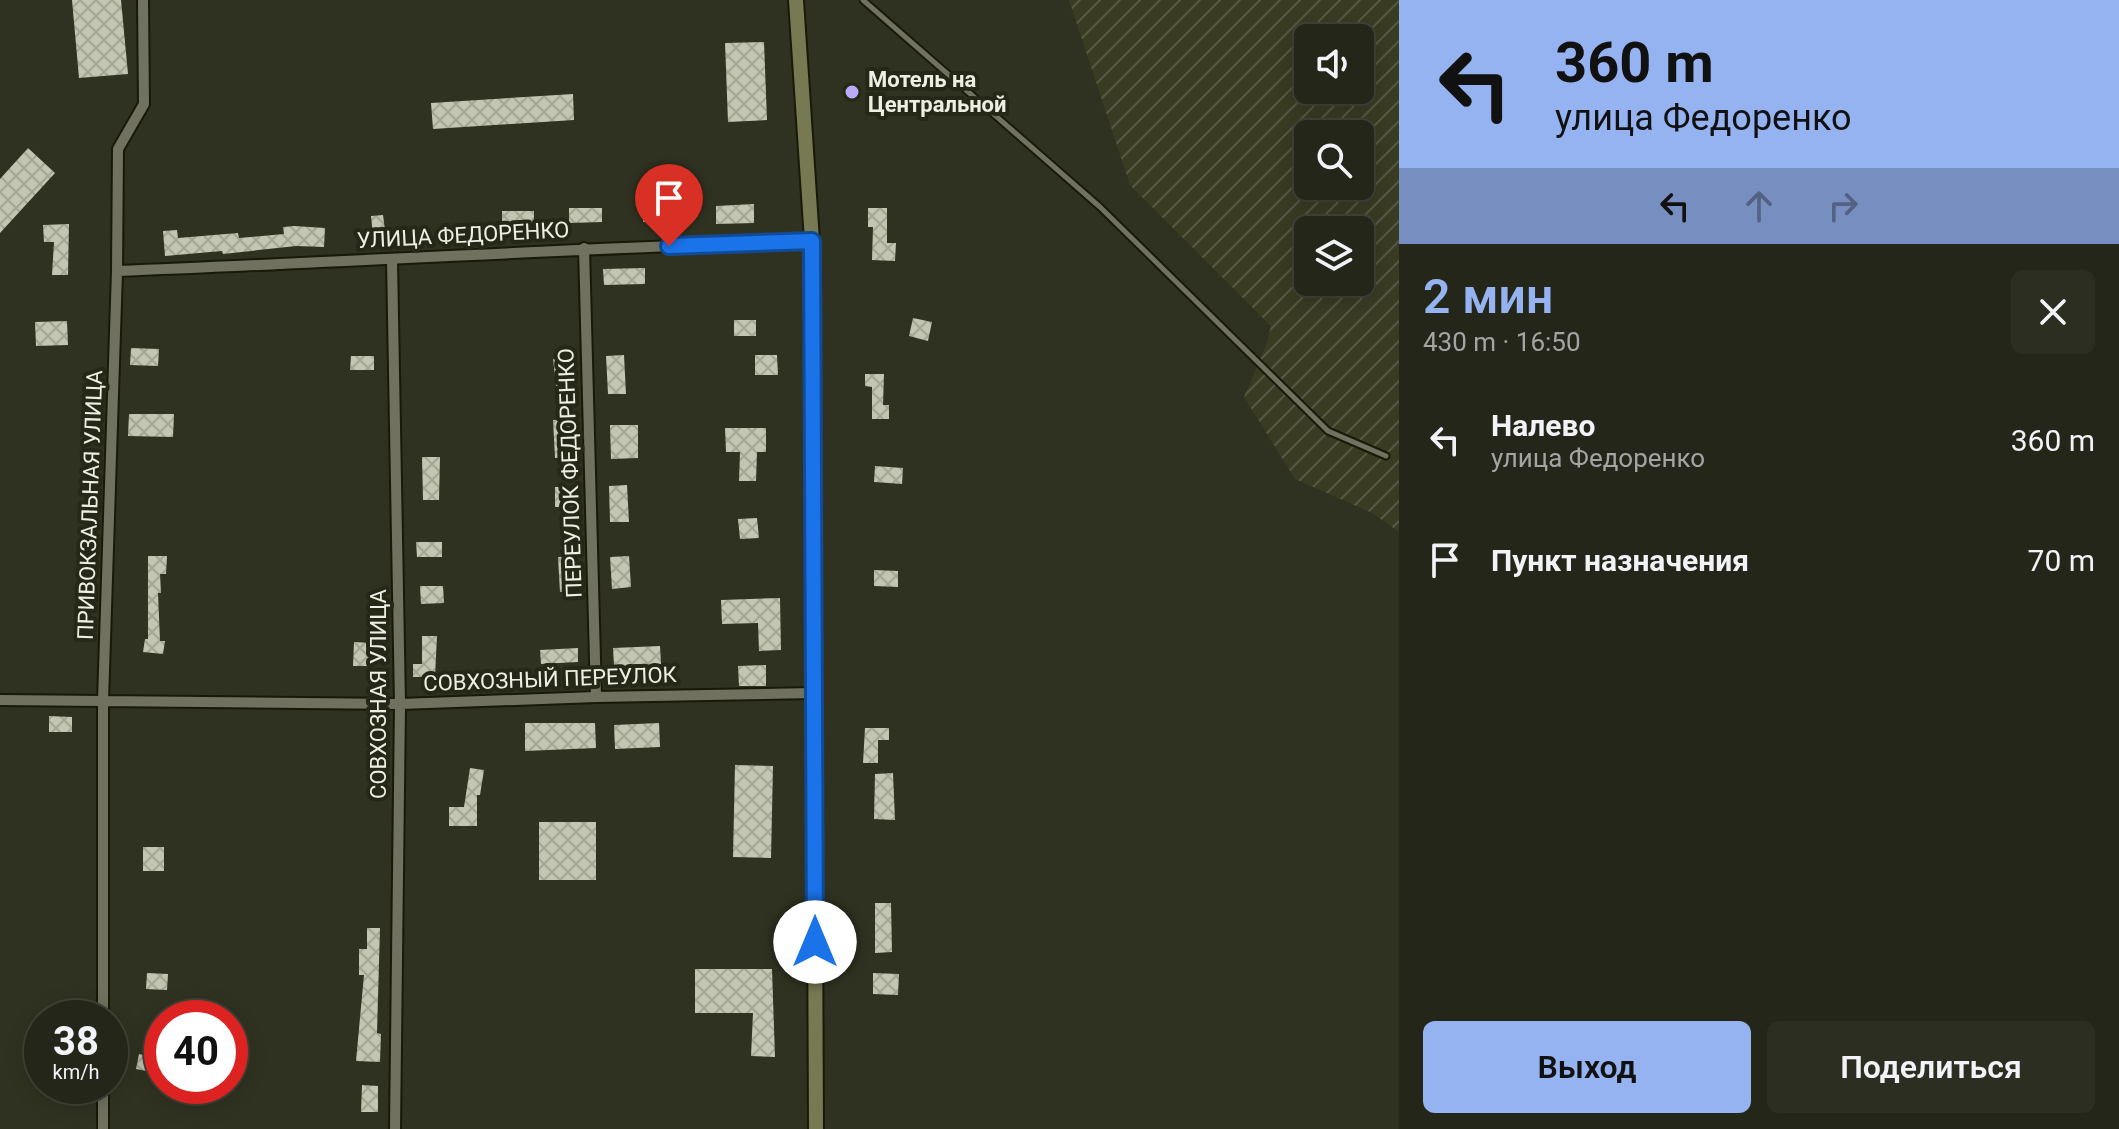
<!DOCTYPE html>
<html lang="ru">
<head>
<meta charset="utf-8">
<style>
  :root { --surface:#242619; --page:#2c2e22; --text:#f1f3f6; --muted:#a3a5a2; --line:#414338; --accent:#95b2f1 }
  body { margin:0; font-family:Roboto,sans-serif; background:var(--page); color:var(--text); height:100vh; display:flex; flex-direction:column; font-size:30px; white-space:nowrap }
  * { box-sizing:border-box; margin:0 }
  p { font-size:26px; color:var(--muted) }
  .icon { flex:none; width:44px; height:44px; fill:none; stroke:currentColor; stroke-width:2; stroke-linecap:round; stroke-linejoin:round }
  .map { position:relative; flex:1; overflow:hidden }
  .drawer { display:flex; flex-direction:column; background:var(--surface); width:720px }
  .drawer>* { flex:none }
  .banner { background:#95b2f1; color:#111; overflow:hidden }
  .tools { position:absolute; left:1294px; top:24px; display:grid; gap:16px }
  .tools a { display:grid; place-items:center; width:80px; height:80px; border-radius:12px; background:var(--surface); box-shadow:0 4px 20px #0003,0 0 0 2px var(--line); font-size:40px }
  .speed { position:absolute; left:24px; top:1000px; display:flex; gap:16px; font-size:40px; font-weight:700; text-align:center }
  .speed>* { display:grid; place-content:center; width:104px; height:104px; border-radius:50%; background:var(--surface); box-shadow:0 4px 20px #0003,0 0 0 2px var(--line); line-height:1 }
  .speed small { font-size:20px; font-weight:400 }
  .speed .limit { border:12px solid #d22; background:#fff; color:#111 }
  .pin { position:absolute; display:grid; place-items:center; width:68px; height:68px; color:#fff; margin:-82px -34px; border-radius:50% 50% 50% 0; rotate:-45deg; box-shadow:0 0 8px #0007 }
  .pin .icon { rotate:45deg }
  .me { position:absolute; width:88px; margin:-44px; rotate:0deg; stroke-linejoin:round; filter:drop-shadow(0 0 6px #0008) }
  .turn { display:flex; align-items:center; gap:28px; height:168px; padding:0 24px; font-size:36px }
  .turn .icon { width:104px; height:104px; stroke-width:2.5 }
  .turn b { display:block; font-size:56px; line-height:68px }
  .lanes { display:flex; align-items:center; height:76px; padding:0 24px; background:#0003; justify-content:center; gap:40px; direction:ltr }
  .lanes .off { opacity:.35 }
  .round { display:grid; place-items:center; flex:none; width:84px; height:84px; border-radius:12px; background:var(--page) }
  .headline { display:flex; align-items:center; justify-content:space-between; height:136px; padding:0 24px }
  h1 { font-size:48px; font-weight:600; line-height:60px; color:var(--accent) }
  .primary-button { display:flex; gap:16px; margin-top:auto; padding:16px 24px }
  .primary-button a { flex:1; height:92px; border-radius:12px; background:var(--accent); color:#111; font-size:32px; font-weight:600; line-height:92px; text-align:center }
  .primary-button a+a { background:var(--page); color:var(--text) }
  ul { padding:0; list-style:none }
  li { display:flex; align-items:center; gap:24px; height:120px; padding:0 24px }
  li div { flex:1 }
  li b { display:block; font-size:30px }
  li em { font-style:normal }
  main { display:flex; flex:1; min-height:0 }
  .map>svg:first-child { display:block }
</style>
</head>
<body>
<main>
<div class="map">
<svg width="1399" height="1129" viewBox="0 0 1399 1129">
  <defs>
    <pattern id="industrial-furrows" width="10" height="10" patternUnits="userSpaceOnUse" patternTransform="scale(2)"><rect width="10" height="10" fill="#393b23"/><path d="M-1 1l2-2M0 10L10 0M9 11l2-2" fill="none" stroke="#565843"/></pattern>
    <pattern id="building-cross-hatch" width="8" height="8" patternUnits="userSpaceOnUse" patternTransform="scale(2)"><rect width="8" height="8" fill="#c2c5b0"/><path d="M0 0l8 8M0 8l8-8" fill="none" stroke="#a3a695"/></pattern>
  </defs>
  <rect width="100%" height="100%" fill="#303221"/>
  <path fill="url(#industrial-furrows)" fill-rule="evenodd" d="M 1069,0 L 1399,0 L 1399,532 L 1372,513 L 1295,479 L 1244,397 L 1266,345 L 1271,326 L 1130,185 ZM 1308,38 L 1360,38 L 1360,90 L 1308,90 ZM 1308,134 L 1360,134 L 1360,186 L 1308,186 ZM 1308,230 L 1360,230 L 1360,282 L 1308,282 Z"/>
  <path fill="url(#building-cross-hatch)" d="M 72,0 L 121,0 L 128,74 L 79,78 Z
    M 764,42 L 767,120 L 728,122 L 725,43 Z
    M 573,94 L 574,120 L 433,129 L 431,103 Z
    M 28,148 L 55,173 L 0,233 L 0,179 Z
    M 754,204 L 754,223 L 716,224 L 716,206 Z
    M 680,206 L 680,221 L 643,222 L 643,207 Z
    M 569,208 L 602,208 L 602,222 L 569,223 Z
    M 868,208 L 887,208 L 887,243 L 896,243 L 895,261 L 872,260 L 873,227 L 868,227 Z
    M 502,211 L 534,211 L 534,226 L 502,226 Z
    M 383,215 L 385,230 L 411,228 L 413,244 L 399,246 L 398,242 L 374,245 L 371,216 Z
    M 69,224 L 68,275 L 52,275 L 54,242 L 44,242 L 43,225 Z
    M 294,226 L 325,228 L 324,247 L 296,246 L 223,254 L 222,251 L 165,256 L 163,231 L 177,230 L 178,238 L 238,233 L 239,238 L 284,234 L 283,227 Z
    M 645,268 L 645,284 L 604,285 L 603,269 Z
    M 913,318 L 932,322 L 928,341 L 909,336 Z
    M 734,320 L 756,320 L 756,336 L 734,336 Z
    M 67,321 L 68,345 L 36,346 L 35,322 Z
    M 131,348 L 159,349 L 158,366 L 130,365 Z
    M 624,355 L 626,394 L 608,394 L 606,356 Z
    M 755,355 L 777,355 L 778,375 L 755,375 Z
    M 351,356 L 374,356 L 374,370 L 350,370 Z
    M 553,359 L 569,360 L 573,393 L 557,393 Z
    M 865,374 L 884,374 L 883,405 L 889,405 L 889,419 L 872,419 L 872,387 L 865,386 Z
    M 129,414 L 174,414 L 173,437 L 128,436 Z
    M 572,419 L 574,457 L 555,458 L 553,420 Z
    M 610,425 L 638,425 L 638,458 L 611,459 Z
    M 725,428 L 766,428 L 766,452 L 757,452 L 756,481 L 739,481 L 740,452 L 726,452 Z
    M 422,457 L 440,457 L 439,500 L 423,500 Z
    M 875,466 L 903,468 L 902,484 L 874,482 Z
    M 627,485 L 629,522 L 610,522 L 609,486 Z
    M 555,487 L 573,487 L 573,507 L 555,507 Z
    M 757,518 L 759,538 L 740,539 L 738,519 Z
    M 416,542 L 442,542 L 442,557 L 417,557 Z
    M 148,556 L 167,556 L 166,574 L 160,574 L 161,593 L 158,593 L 160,641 L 165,641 L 163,654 L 143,652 L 145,639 L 148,639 Z
    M 577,556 L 579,591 L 560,592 L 558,557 Z
    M 629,556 L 631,587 L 612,589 L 610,557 Z
    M 874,570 L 898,571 L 898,587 L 874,586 Z
    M 420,586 L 443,586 L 444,603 L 421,604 Z
    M 780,598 L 781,650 L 759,651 L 758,623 L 722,624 L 721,600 Z
    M 422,636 L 437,636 L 435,677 L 413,677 L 413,664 L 422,664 Z
    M 354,642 L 372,643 L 372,666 L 353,666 Z
    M 660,646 L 661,664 L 614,666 L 613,648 Z
    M 578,648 L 578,662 L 541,664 L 540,650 Z
    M 766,665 L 766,686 L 739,686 L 738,666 Z
    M 49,716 L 72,717 L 72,732 L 49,732 Z
    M 525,723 L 595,723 L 596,748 L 525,751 Z
    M 659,723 L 660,747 L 615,749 L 614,725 Z
    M 865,728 L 889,728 L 889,740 L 878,740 L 878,763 L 863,763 Z
    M 735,765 L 773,766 L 771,858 L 733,857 Z
    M 470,768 L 484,770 L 480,795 L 477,795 L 477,826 L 449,826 L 449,807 L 464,807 Z
    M 893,773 L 895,820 L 874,819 L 875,774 Z
    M 539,822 L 596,822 L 596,880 L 539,880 Z
    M 143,847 L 164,847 L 164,871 L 143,871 Z
    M 875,903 L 891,903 L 892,952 L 875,953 Z
    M 367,928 L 380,928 L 377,1033 L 381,1034 L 380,1062 L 356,1061 L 364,975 L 359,975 L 359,949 L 367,949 Z
    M 695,969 L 772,969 L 775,1057 L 751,1056 L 753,1013 L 695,1013 Z
    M 147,973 L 168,974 L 167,990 L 146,989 Z
    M 873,973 L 899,974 L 898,995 L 873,994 Z
    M 139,1054 L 162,1059 L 162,1074 L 136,1069 Z
    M 362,1085 L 378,1086 L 378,1112 L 361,1112 Z"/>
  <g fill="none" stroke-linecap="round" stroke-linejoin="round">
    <defs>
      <path id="lane" d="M 863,0 L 1100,207 L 1328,431 L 1386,456"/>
      <path id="street" d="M 584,248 L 596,697
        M 392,260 L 400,704 L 395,1129
        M 117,271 C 349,262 580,248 812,241
        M 0,700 L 400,704 L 596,697 L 814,693
        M 103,1018 L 103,701 L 117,271 L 118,149 L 144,104 L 143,0
        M 103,1129 L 103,1086"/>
      <path id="secondary" d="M 796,0 L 812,241 L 816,1129"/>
    </defs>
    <use href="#lane" stroke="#181909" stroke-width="9"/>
    <use href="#street" stroke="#181909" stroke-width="14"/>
    <use href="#secondary" stroke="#181909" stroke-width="18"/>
    <use href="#lane" stroke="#70725f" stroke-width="5"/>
    <use href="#street" stroke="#70725f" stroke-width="10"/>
    <use href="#secondary" stroke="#767952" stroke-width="14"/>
  </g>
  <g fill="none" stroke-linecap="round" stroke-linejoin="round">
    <defs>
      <path id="route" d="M 669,246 L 812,241 L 815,942"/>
    </defs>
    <use href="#route" stroke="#114b97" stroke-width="20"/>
    <use href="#route" stroke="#1a73e8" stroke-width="14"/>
  </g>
  <circle fill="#baaaf7" stroke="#262817" stroke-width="3" cx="852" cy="92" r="8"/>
  <g text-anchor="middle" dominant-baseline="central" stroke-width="8" stroke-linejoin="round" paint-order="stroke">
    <g font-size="22" font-weight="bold" fill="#edefe4" stroke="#262817" text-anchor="start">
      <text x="868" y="79">Мотель на<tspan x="868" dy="25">Центральной</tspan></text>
    </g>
    <g font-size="22" fill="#edefe4" stroke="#262817">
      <text transform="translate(463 235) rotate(-3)">УЛИЦА ФЕДОРЕНКО</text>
      <text transform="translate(570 473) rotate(-92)">ПЕРЕУЛОК ФЕДОРЕНКО</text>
      <text transform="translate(90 505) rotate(-88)">ПРИВОКЗАЛЬНАЯ УЛИЦА</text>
      <text transform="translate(550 679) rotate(-2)">СОВХОЗНЫЙ ПЕРЕУЛОК</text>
      <text transform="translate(378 694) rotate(-90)">СОВХОЗНАЯ УЛИЦА</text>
    </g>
  </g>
</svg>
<div class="tools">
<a><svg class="icon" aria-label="sound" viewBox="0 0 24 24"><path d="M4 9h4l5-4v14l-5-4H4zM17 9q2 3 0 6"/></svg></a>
<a><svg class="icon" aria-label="search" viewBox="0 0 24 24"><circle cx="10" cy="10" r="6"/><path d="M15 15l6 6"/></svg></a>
<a><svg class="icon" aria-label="layers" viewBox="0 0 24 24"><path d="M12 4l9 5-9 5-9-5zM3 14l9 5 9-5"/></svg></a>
</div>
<div class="speed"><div>38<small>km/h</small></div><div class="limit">40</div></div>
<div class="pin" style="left:669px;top:246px;background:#d93025"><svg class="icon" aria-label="arrive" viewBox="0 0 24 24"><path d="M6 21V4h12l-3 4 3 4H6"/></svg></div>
<svg class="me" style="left:815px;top:942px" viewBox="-20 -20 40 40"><circle r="19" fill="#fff"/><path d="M0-13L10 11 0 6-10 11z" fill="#1a73e8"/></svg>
</div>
<section class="drawer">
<div class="banner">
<div class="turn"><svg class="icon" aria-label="left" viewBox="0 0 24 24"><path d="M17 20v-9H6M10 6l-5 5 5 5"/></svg><div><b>360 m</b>улица Федоренко</div></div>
<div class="lanes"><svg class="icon" aria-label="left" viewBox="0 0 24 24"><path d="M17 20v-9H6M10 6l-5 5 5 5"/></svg><svg class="icon off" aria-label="ahead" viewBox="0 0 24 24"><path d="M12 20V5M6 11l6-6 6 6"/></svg><svg class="icon off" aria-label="right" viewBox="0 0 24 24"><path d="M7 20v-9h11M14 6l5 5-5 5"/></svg></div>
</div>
<div class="headline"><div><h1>2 мин</h1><p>430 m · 16:50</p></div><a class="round"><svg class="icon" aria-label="close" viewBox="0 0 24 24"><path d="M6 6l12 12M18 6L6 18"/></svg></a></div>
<ul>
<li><svg class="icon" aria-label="left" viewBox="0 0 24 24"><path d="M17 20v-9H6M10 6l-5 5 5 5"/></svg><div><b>Налево</b><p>улица Федоренко</p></div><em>360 m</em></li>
<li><svg class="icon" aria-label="arrive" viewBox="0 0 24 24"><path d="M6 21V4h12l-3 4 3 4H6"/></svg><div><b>Пункт назначения</b></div><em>70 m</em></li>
</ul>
<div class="primary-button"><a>Выход</a><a>Поделиться</a></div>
</section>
</main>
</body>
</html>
